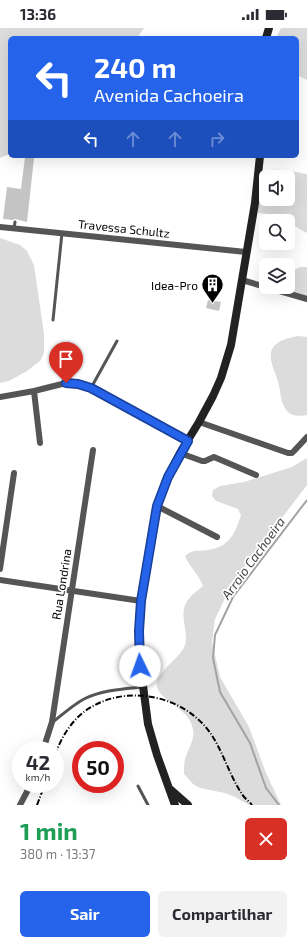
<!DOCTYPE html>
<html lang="pt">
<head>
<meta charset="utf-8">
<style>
  :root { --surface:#fff; --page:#f2f2f3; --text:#2b2b33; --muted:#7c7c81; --accent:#2563eb }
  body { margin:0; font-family:"Exo 2",sans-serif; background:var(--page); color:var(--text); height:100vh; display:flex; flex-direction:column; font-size:15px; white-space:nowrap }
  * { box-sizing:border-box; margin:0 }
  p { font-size:13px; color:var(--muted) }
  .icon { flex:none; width:22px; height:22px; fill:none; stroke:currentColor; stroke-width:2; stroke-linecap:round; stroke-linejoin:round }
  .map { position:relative; height:777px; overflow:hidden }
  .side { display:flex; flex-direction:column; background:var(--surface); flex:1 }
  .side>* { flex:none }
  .guide { position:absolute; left:8px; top:8px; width:291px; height:122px; border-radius:6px; box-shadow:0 4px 16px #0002; background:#2563eb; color:#fff; overflow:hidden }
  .buttons { position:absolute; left:259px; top:142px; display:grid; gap:8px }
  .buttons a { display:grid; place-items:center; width:36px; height:36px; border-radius:6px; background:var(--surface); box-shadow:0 4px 16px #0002; font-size:20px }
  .speed { position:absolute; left:12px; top:713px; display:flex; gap:8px; font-size:20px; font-weight:700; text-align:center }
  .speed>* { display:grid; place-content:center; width:52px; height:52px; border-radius:50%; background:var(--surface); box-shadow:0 4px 16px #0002; line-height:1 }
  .speed small { font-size:10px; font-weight:400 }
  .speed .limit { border:6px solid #d22; background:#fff; color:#111 }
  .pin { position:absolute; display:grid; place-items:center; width:34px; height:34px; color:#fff; margin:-41px -17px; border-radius:50% 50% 50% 0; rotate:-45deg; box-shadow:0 0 4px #0007 }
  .pin .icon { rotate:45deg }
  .me { position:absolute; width:44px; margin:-22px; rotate:357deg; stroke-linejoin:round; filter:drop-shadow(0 0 3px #0008) }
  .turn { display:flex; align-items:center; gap:14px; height:84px; padding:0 20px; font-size:18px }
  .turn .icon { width:52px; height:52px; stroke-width:2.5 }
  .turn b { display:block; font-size:28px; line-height:34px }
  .lanes { display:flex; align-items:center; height:38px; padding:0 20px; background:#0003; justify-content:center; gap:20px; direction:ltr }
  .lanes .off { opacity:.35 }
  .round { display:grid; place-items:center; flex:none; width:42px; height:42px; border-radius:6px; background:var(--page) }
  .overview { display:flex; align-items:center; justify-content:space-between; height:68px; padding:0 20px }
  h1 { font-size:24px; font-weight:700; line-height:30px; color:#1e9e55 }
  .cta { display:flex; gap:8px; margin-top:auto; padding:8px 20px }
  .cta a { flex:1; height:46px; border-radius:6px; background:var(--accent); color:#fff; font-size:16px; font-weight:700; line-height:46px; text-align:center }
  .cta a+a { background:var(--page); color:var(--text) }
  .status { display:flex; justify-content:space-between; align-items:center; height:28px; padding:0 20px; background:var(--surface); direction:ltr }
  .status svg { height:11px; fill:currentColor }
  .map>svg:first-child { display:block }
</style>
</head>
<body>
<div class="status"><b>13:36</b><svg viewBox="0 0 49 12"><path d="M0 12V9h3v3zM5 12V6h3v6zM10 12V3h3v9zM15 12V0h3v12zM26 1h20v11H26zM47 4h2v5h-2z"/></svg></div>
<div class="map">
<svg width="307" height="777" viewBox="0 0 307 777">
  <rect width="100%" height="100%" fill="#fff"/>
  <path fill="#dcdcdc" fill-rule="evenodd" d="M 0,0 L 144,0 L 137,10 L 10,10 L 10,126 L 0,130 Z
    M 281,0 L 307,0 L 307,52 L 297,47 L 297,10 L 276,10 Z
    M 285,142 L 307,146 L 307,205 C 288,195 281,186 258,185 C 258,172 255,150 269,143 C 273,141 280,142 285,142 ZM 266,149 L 288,149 L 288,171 L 266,171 Z
    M 0,210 L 20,217 L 27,223 L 34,237 L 44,306 L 44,325 L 40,333 L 27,343 L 9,353 L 0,355 Z
    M 301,239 L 307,239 L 307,269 L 285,261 L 285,259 L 288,259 L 288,244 Z
    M 298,308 L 307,309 L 307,387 C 301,388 292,389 287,383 C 280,375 281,363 278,354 C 277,348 273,342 272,336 C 266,316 282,311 298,308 Z
    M 307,430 L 307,457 L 233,554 L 215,591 L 212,614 L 220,649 L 249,699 L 266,745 L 281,777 L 249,777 L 235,769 L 225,765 L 200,760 L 193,756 L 184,746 C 184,741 184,735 185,731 C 188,721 195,712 193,702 C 191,681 161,674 157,659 C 153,646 181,630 185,617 C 189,604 179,588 186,575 C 190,568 197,563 203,558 C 198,545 190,540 185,528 C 194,520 198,524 208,522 C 229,519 235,506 241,487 L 238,481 L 216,473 L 212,468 L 213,462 L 220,458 L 244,454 L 292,439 Z"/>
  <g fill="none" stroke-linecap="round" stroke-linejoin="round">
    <path stroke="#a3a3a3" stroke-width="2" d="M 279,777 L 266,760 L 250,715 L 220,664 L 213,630 L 215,607 L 233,569 L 307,472"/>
  </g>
  <path fill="#c4c4c4" d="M 25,129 L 34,130 L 27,194 L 15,191 L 13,192 L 3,191 L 7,159 L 21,161 Z
    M 208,272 L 221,274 L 219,283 L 206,280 Z"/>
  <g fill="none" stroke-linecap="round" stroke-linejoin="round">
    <path stroke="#555" stroke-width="3" d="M 14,201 L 15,194
      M 53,292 L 62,205
      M 91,360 L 117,313
      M 53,694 C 63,686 73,677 84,671 C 102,662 123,661 142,659
      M 138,758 L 148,777"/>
    <path stroke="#555" stroke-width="6" d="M 0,199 L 246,224
      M 242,252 L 307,271
      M 34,363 L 40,415
      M 0,369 L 34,363 L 66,355 L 78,356 L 91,360 L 188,413
      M 199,394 L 288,425 L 292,425 L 294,423 L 307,409
      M 180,425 L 202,433 L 205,433 L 214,429 L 256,447
      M 157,478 L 217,509
      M 0,541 L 14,445
      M 0,552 L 141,573
      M 43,722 L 52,694 L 93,422
      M 20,777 L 31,756"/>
    <path stroke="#222" stroke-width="8" d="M 266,10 L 269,0
      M 171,762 L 188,777
      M 175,777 L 157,727 L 148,696 L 139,627 L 139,603 L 141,573 L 157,478 L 168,449 L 180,425 L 199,394 L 213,368 L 221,350 L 231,317 L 255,175 L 260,128"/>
    <path stroke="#000" stroke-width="2" stroke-dasharray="6 2 1 2" stroke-linecap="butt" d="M 55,727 C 60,713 67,700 78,689 C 112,657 170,662 202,695 C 221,714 227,744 242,766 C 244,770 249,773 252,777
      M 37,777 L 45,756"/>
  </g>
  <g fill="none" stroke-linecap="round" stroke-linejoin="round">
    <defs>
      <path id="route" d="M 66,355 L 78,356 L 91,360 L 188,413 L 168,449 L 157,478 L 141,573 L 139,603 L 140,638"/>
    </defs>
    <use href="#route" stroke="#184099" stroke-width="10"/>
    <use href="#route" stroke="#2563eb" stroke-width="7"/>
  </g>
  <defs>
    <symbol id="building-pin" viewBox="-11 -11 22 30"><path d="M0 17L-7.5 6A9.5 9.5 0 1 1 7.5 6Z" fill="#000" stroke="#fff"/><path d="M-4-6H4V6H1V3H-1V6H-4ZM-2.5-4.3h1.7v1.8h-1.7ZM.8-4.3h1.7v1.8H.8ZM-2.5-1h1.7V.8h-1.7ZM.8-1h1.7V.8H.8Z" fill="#fff"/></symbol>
  </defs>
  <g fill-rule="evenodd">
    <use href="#building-pin" x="200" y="244" width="25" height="34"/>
  </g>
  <g text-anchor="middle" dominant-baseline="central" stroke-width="3.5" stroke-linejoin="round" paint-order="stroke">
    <g font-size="12" fill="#000" stroke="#fff">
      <text transform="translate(124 200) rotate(6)">Travessa Schultz</text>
      <text transform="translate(61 556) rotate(-81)">Rua Londrina</text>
    </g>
    <g font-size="12" fill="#000" stroke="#fff" text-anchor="end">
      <text x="198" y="257">Idea-Pro</text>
    </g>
    <g font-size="13" font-style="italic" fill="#444" stroke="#fff">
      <text transform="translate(253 530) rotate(-54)">Arroio Cachoeira</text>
    </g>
  </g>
</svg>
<div class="buttons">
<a><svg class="icon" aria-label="sound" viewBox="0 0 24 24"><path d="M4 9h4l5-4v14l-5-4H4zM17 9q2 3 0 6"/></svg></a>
<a><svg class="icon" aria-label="search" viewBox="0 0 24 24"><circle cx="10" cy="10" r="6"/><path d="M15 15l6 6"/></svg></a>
<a><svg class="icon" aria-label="layers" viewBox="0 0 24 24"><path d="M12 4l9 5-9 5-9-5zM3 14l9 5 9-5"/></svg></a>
</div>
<div class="speed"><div>42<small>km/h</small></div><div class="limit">50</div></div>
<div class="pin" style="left:66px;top:355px;background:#d93025"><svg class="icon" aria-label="arrive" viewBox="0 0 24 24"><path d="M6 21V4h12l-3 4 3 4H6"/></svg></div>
<svg class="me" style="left:140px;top:638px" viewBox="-20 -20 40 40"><circle r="19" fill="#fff"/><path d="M0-13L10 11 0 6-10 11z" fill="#2563eb"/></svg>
<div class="guide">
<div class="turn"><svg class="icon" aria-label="left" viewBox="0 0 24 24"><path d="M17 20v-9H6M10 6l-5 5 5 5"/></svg><div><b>240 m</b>Avenida Cachoeira</div></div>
<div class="lanes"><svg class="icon" aria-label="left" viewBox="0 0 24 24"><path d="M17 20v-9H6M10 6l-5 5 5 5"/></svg><svg class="icon off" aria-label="ahead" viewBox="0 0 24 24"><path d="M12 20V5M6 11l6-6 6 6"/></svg><svg class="icon off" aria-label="ahead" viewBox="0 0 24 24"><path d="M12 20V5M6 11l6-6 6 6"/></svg><svg class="icon off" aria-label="right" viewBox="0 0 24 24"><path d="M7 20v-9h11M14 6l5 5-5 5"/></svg></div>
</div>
</div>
<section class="side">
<div class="overview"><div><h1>1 min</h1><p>380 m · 13:37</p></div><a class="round" style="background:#d93025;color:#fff"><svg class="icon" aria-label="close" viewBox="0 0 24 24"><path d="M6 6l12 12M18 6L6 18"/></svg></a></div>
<div class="cta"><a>Sair</a><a>Compartilhar</a></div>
</section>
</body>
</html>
